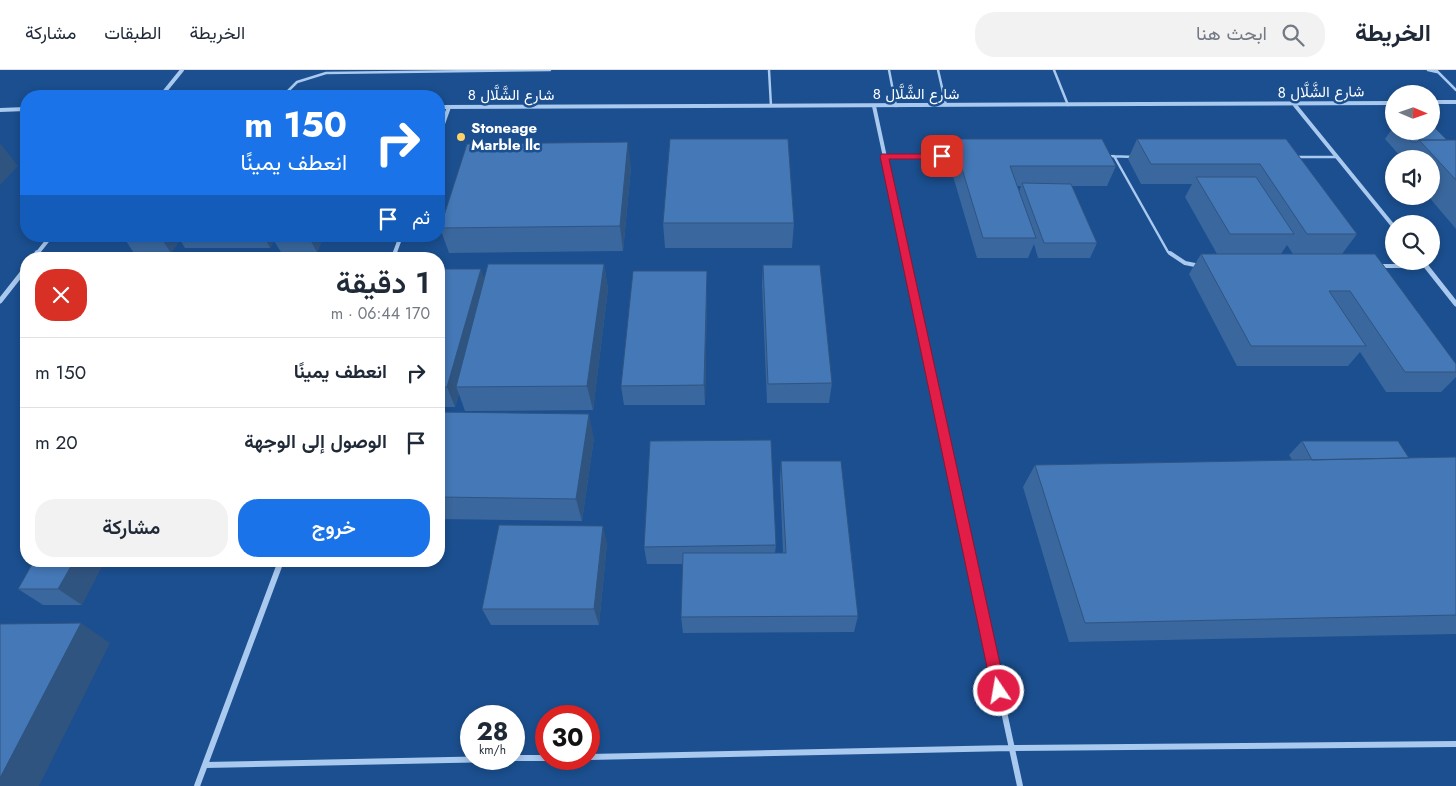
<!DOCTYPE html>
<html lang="ar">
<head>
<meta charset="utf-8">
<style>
  :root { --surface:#fff; --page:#f2f2f3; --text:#1f2937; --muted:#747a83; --line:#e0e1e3; --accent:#1a73e8 }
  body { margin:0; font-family:Jost,Vazirmatn,sans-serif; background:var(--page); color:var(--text); direction:rtl; height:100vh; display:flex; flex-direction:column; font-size:19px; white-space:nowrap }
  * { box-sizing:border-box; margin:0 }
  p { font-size:16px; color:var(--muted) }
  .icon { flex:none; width:28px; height:28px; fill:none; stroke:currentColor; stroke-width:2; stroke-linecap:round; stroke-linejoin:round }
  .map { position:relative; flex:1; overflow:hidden; direction:ltr }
  .panel { position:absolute; left:20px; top:182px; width:425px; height:315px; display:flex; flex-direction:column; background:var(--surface); border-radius:20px; box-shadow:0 2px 8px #0003; direction:rtl }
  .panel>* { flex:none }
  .banner { position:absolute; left:20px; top:20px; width:425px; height:152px; border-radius:20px; box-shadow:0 2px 8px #0003; direction:rtl; background:#1a73e8; color:#fff; overflow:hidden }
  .needle { width:32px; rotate:92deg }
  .tools { position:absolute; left:1385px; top:15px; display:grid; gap:10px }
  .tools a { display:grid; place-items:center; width:55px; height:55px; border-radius:50%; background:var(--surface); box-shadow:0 2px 8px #0003; font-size:25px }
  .speed { position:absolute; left:460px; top:635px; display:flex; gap:10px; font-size:25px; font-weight:700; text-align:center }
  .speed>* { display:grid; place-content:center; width:65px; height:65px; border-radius:50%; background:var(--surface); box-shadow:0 2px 8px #0003; line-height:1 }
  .speed small { font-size:12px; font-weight:400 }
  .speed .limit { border:8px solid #d22; background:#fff; color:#111 }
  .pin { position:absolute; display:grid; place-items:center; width:42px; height:42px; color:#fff; margin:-21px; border-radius:10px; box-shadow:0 2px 8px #0006 }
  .me { position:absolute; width:55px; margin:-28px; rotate:348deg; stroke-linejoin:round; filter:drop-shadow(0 0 4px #0008) }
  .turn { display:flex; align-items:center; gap:18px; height:105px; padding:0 15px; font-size:22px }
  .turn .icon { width:65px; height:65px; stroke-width:2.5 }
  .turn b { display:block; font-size:35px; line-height:42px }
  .then { display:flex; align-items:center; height:48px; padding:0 15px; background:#0003; gap:10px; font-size:19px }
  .round { display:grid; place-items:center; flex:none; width:52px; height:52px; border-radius:20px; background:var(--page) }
  .summary { display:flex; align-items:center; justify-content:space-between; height:85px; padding:0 15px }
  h1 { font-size:30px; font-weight:600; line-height:38px }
  .button { display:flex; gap:10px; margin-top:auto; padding:10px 15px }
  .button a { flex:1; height:58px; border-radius:20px; background:var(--accent); color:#fff; font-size:20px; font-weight:600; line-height:58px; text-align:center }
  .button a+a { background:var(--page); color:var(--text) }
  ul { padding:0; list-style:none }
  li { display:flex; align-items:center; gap:15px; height:70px; padding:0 15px; border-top:1px solid var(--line) }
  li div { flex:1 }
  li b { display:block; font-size:19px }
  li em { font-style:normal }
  header { display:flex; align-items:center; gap:30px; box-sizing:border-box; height:70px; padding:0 25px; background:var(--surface); border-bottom:1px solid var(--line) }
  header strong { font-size:24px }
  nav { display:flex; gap:28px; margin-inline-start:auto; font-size:18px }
  .search { width:350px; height:45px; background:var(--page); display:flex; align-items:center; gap:12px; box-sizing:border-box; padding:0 18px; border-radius:20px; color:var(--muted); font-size:19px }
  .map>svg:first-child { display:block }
</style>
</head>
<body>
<header>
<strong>الخريطة</strong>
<div class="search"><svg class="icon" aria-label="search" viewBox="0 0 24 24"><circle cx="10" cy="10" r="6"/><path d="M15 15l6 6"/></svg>ابحث هنا</div>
<nav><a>الخريطة</a><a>الطبقات</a><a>مشاركة</a></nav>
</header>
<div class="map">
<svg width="1456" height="716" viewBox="0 0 1456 716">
  <rect width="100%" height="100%" fill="#1b4f8f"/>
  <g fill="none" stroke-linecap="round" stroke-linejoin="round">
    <path stroke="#a9c9ee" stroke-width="2.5" d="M 769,0 L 771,36
      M 889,0 L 896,36
      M 938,0 L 946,35
      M 1054,0 L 1068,35
      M 1428,0 L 1437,2
      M 1436,0 L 1456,20
      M 283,26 L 297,12 L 326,3 L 550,0
      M 884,86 L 952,86
      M 1107,86 L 1135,87
      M 1114,86 L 1168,182 L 1172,185
      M 1297,87 L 1337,87"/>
    <path stroke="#a9c9ee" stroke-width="4" d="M 1170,183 L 1185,193 L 1200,196
      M 1379,196 L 1426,196"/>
    <path stroke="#a9c9ee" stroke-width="4" d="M 161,26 L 182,0
      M 1431,32 L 1456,32
      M 1294,34 L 1394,157
      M 874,36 L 906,185
      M 439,37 L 1394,33
      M 0,40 L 26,39
      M 439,65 L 449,37
      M 36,185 L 51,166
      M 394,185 L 401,166"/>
    <path stroke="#a9c9ee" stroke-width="5" d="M 906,183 L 956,419
      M 33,189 L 37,183
      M 393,189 L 395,183
      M 1422,191 L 1456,234
      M 0,231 L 26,198"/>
    <path stroke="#a9c9ee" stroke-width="6" d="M 956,418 L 1020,716
      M 589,687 L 1011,678 L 1456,674
      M 514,688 L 546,688
      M 205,695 L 498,689
      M 197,716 L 281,491"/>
  </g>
  <path fill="#3a679d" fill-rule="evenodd" d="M 1394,56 L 1394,61 L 1431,61 L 1447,70 L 1456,70 L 1456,159 L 1428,126 L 1431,126 L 1431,89 L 1405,89 L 1406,87 L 1401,87 L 1385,69 Z
    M 953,69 L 1116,96 L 1107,116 L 1072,116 L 1097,173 L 1090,188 L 1038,188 L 1034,174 L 1028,188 L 977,188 L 948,89 ZM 1017,116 L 1021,116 L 1019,122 Z
    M 1137,69 L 1286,69 L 1357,164 L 1342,184 L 1456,294 L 1456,307 L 1441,322 L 1386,322 L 1360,282 L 1348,296 L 1237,296 L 1189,204 L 1201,184 L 1217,184 L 1185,127 L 1192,114 L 1141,114 L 1128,89 ZM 1287,175 L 1293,184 L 1281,184 Z
    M 631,97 L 623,181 L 449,183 L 440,158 Z
    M 663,153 L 794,153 L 792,178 L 665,178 Z
    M 125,166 L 324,166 L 317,182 L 281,182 L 274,171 L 270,178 L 185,178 L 180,170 L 171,183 L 134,183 L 124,168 Z
    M 604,194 L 608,219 L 593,340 L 465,341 L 459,324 L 455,337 L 439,337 L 439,199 L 484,209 Z
    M 763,195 L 832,313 L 829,333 L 767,333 L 762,215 Z
    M 707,221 L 705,335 L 624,335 L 621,316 Z
    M 439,342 L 594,368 L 582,451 L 439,449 Z
    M 1302,371 L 1409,388 L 1456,387 L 1456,564 L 1069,572 L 1023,417 L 1035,395 L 1292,390 L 1289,385 Z
    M 781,391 L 858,546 L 854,562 L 683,563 L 681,547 L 683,494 L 647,494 L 644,477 L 776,475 L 775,483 L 783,483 L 780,410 Z
    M 607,473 L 599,555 L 491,555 L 482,539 Z
    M 34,491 L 82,535 L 43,535 L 18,519 Z"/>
  <path fill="#305480" d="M 628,72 L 631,97 L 623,181 L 620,156 Z
    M 0,73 L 18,96 L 0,115 Z
    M 163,166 L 177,166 L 180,170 L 171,183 L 161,168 Z
    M 264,166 L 277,166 L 273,168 L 274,171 L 270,178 Z
    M 310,166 L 324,166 L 317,182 L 309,168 Z
    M 604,194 L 608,219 L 593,340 L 587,316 Z
    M 481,199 L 488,220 L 456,317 L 459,324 L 455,337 L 447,317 Z
    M 707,201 L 707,221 L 705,335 L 704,315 Z
    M 589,344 L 594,368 L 582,451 L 576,429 Z
    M 603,456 L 607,473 L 599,555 L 594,539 Z
    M 74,491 L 105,491 L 82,535 L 58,519 Z
    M 81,553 L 110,573 L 39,716 L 0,716 L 0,708 Z"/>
  <path fill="#4478b7" stroke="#305480" d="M 1431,54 L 1447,70 L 1419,70 L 1417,72 L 1412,72 L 1401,61 L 1431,61 Z
    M 670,69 L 788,69 L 794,153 L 663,153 Z
    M 953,69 L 1102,69 L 1116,96 L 1010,96 L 1036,168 L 983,168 Z
    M 1137,69 L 1286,69 L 1357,164 L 1307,164 L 1260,94 L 1151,94 Z
    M 1419,70 L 1456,70 L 1456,110 Z
    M 628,72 L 620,156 L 440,158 L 467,74 Z
    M 1196,107 L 1256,107 L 1294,164 L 1230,164 Z
    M 1022,113 L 1071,114 L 1097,173 L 1044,173 Z
    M 125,166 L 163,166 L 161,168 L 124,168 Z
    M 274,166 L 310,166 L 309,168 L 273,168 Z
    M 1201,184 L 1375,184 L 1456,294 L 1456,302 L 1405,302 L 1350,221 L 1329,221 L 1366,276 L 1251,276 Z
    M 488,194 L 604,194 L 587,316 L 456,317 Z
    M 763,195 L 820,195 L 832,313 L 768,314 Z
    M 439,199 L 481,199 L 447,317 L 439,317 Z
    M 633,201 L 707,201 L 704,315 L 621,316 Z
    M 439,342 L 589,344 L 576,429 L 439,427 Z
    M 771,370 L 776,475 L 644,477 L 650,371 Z
    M 1302,371 L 1398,371 L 1409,388 L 1312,390 Z
    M 1456,387 L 1456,545 L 1085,553 L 1035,395 Z
    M 781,391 L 841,391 L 858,546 L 681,547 L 683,483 L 786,483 Z
    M 499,455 L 603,456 L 594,539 L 482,539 Z
    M 34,491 L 74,491 L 58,519 L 18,519 Z
    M 81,553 L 0,708 L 0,554 Z"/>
  <path fill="#e11d48" stroke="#92132f" d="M 882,84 L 942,84 L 946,86 L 942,89 L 889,89 L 1006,621 L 1004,626 L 999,628 L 994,626 L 992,621 L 880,86 Z"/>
  <circle fill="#ffd166" stroke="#1b4f8f" stroke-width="2" cx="461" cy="67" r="5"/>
  <g text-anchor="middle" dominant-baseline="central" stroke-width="5" stroke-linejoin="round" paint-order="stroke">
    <g font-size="15" fill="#fff" stroke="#1b4f8f">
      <text transform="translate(1321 22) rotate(-1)">شارع الشَّلَّال 8</text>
      <text x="916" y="24">شارع الشَّلَّال 8</text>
      <text x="511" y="25">شارع الشَّلَّال 8</text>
    </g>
    <g font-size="15" font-weight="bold" fill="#fff" stroke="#1b4f8f" text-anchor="start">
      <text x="471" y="58">Stoneage<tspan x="471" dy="17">Marble llc</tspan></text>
    </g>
  </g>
</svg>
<div class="tools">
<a><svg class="needle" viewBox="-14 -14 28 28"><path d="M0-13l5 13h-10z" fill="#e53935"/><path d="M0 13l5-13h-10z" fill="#747a83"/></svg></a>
<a><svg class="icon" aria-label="sound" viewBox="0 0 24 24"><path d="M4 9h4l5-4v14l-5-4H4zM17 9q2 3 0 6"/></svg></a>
<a><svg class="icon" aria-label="search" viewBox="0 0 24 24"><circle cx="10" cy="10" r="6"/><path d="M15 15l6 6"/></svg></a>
</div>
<div class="speed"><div>28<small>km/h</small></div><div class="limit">30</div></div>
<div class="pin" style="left:942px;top:86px;background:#d93025"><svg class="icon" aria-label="arrive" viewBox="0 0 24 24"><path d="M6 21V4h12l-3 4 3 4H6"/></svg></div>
<svg class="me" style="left:999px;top:621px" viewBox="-20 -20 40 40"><circle r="17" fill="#e11d48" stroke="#fff" stroke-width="3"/><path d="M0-11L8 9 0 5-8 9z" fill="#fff"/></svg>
<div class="banner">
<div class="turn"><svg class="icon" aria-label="right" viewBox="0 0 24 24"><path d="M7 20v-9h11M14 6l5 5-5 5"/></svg><div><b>150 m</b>انعطف يمينًا</div></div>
<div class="then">ثم<svg class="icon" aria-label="arrive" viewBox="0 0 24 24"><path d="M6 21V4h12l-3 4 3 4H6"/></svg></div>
</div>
<section class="panel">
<div class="summary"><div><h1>1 دقيقة</h1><p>170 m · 06:44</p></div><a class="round" style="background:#d93025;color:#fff"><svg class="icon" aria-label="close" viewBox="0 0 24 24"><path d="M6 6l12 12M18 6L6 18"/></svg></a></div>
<ul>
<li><svg class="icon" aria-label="right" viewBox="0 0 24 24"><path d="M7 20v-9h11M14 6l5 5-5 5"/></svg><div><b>انعطف يمينًا</b></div><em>150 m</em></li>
<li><svg class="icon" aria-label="arrive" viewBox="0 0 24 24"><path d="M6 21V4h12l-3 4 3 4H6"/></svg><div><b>الوصول إلى الوجهة</b></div><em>20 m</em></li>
</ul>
<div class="button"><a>خروج</a><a>مشاركة</a></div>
</section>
</div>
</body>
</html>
